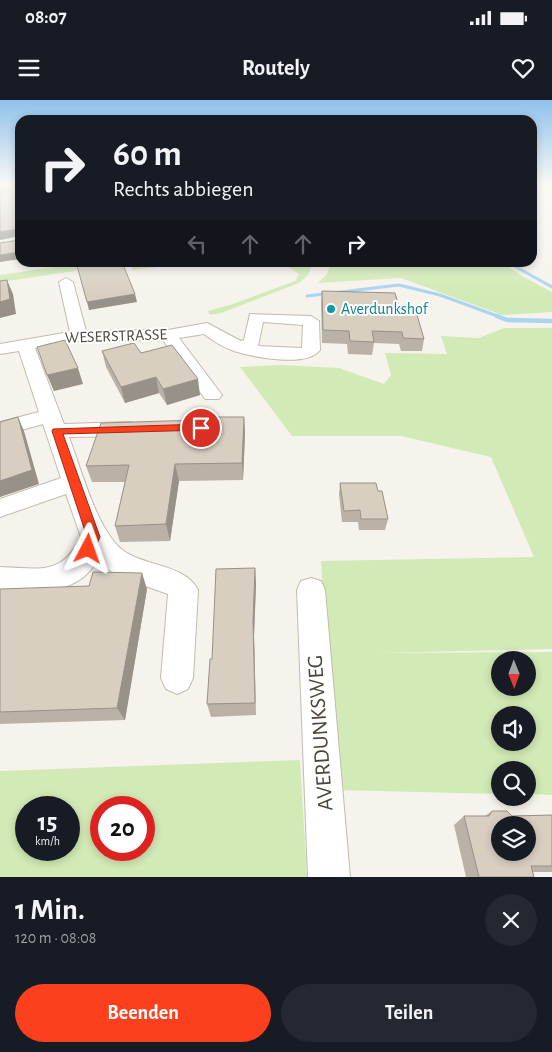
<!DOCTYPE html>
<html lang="de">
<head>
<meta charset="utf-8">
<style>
  :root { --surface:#171b24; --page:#242831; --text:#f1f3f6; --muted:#9ea1a6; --accent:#fc3f1d }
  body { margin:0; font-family:"Alegreya Sans",sans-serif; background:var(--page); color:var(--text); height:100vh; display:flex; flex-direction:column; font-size:19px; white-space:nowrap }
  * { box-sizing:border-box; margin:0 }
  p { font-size:16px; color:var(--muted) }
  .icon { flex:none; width:28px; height:28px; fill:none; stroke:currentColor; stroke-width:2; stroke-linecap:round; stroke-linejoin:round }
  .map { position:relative; height:777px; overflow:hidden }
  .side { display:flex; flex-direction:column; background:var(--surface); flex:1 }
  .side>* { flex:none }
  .top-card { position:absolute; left:15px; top:15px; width:522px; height:152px; border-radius:15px; box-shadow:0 2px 8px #0003; background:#171b24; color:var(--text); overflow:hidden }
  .needle { width:32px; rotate:179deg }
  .controls { position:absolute; left:491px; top:551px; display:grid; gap:10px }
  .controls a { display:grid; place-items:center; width:45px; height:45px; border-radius:50%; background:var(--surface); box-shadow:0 2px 8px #0003; font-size:25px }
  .speed { position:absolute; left:15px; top:696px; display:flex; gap:10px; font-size:25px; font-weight:700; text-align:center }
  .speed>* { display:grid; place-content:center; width:65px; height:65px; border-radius:50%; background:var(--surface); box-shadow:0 2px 8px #0003; line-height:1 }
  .speed small { font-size:12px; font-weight:400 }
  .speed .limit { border:8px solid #d22; background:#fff; color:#111 }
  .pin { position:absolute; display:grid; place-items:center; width:42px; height:42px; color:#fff; margin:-21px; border:2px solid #fff; border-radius:50%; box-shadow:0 1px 5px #0007 }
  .me { position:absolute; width:55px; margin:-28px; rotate:4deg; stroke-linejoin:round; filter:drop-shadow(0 0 4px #0008) }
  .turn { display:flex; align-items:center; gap:18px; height:105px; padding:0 15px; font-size:22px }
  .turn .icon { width:65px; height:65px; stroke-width:2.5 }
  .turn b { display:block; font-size:35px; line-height:42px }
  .lanes { display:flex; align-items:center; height:48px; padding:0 15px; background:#0003; justify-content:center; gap:25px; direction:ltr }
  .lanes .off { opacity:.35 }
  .round { display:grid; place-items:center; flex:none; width:52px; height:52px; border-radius:26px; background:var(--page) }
  .overview { display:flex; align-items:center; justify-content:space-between; height:85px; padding:0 15px }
  h1 { font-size:30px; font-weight:700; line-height:38px }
  .action { display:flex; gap:10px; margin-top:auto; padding:10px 15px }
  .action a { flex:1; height:58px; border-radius:30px; background:var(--accent); color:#fff; font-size:20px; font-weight:700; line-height:58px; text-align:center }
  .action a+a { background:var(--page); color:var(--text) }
  .status { display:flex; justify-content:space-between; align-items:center; height:35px; padding:0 25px; background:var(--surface); direction:ltr }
  .status svg { height:14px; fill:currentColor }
  header { display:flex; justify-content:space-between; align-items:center; height:65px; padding:0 15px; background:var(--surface); font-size:22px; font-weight:700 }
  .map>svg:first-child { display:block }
</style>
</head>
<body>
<div class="status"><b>08:07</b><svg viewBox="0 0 49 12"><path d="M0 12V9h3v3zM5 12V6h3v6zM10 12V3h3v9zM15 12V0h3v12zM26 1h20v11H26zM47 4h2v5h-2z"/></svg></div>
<header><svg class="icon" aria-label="menu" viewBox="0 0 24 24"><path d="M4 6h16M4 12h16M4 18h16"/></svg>Routely<svg class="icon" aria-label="heart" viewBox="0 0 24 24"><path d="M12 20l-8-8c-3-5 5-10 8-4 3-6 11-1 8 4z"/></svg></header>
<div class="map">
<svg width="552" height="777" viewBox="0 0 552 777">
  <rect width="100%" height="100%" fill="#f6f3ec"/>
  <path fill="#d2eab5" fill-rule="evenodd" d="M 89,162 L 189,163 L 133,170 L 129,163 L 0,182 L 0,175 Z
    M 331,162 L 503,163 L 522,176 L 552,192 L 552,212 L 502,215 L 401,178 L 318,183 L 327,174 Z
    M 282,163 L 313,163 L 307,176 L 299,183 L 221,213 L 210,215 L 208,211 L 233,204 L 295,181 L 299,174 Z
    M 504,228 L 552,228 L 552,549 L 375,553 L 552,552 L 552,695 L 528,694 L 528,670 L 500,670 L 500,694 L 337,690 L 321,461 L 534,457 L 491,357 L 401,336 L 292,336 L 240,267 L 280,265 L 339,268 L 384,284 L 391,275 L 385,253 L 447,254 L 441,236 L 479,238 ZM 500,560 L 528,560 L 528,588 L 500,588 ZM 500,615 L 528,615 L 528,642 L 500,642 Z
    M 300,660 L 307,777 L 0,777 L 0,671 ZM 26,708 L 69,708 L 69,750 L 26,750 ZM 101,708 L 144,708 L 144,750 L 101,750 Z"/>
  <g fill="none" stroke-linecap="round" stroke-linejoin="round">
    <path stroke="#a9d4f2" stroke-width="3" d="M 507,162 L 552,187
      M 307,196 L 399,185 L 440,195 L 500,217"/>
    <path stroke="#a9d4f2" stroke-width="4.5" d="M 497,216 L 507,220 L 552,221"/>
    <defs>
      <path id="minor" d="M 66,178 L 73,182 L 86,231 L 168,230 L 207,223 L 241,241 L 244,240 L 250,214 L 311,216 L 319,221 L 320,250 C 307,268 253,257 234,251 C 223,247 213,241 204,234 L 179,238 L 222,295 L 219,299 L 205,299 L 163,240 L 79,241 L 35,248 L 64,324 L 130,322 L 137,324 L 141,329 L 137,334 L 130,336 L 69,337 C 81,369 96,426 120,448 C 141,467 185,463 198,490 L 193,578 L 188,589 L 177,594 L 166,589 L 161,578 L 168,494 L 117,476 L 97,460 C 79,496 35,492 0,491 L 0,467 C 39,468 61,477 81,437 L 66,394 L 0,417 L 0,399 L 61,378 L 43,324 L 0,336 L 0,322 L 39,312 L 19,251 L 0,254 L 0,244 L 70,232 L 59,182 ZM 263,222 L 303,225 L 302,248 L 258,246 Z
        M 311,478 L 321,481 L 325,490 L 350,777 L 308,777 L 297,490 L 301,481 Z"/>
    </defs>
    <use href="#minor" stroke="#c2bbae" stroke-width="2"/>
    <use href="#minor" fill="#fff" fill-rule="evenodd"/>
  </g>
  <path fill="#bab2a6" d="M 322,191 L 399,207 L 424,239 L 422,251 L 401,251 L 399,244 L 374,243 L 372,255 L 348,254 L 347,244 L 322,243 L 321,203 Z
    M 102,251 L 141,253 L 200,295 L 167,305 L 159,293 L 125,303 L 106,267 Z
    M 244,317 L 245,333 L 243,380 L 179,381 L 170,441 L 120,442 L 115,426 L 125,382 L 92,382 L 86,366 L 199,320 Z
    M 340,383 L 378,391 L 388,419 L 385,430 L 359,430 L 358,422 L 342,422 L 339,394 Z
    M 255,468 L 256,484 L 254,536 L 256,615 L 211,617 L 207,604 L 212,559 Z
    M 0,489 L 147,489 L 125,620 L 0,624 Z
    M 492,711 L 512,716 L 552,715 L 552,772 L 533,772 L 534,777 L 466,777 L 454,725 L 464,716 L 485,716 Z"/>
  <path fill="#979187" d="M 15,84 L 18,84 L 20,89 L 0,94 L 0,87 Z
    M 17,129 L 20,136 L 0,140 L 0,132 Z
    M 20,152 L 20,159 L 0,162 L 0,155 Z
    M 7,180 L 13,194 L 16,214 L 0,218 L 0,202 Z
    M 135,194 L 137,202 L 89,210 L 87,202 Z
    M 78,268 L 83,284 L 54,291 L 47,275 Z
    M 156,277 L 159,293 L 125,303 L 121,287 Z
    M 198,279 L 200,295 L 167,305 L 163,289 Z
    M 18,317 L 24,331 L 39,384 L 0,397 L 0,381 Z
    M 244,317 L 245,333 L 243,380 L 242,363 Z
    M 175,364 L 179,381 L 170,441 L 166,424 Z
    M 255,468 L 256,484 L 254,536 L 256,615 L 253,521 Z
    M 142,473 L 147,489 L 125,620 L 117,608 Z"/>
  <path fill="#d8cfc1" stroke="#979187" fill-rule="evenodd" d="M 0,84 L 15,84 L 0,87 Z
    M 19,84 L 20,84 L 20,152 L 0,155 L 0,143 L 19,140 L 20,131 L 17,129 L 0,132 L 0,95 L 19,92 L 20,85 Z
    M 76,162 L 122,162 L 135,194 L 87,202 Z
    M 7,180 L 10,199 L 0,202 L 0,181 Z
    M 322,191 L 395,193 L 399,207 L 415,208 L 424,239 L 403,238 L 402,232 L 372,231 L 374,242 L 350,241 L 349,231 L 323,230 Z
    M 65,240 L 78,268 L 47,275 L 37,247 Z
    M 134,243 L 141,253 L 172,245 L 198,279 L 163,289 L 156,277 L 121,287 L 102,251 Z
    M 18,317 L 32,370 L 0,381 L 0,322 Z
    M 208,317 L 244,317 L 242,363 L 175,364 L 166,424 L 115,426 L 129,365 L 86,366 L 101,323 L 199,320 Z
    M 340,383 L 376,383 L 378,391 L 382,391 L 388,419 L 361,419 L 360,410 L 344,411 Z
    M 255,468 L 253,521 L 255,603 L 207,604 L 210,559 L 212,559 L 216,469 Z
    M 93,472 L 142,473 L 117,608 L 0,612 L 0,489 L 89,486 Z
    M 492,711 L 507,711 L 512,716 L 552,715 L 552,766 L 531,766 L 534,777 L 479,777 L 464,716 L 489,716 ZM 500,725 L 528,725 L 528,752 L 500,752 Z"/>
  <linearGradient id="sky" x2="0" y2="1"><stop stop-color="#8fc1ec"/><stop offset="0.44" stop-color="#fbfaf6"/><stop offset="1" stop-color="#fbfaf6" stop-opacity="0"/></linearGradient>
  <rect width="552" height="193" fill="url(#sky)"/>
  <path fill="#fc3f1d" stroke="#a42913" d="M 201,324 L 204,325 L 204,330 L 63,334 L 100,437 L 93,453 L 84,453 L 82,449 L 87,437 L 52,331 L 53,329 Z"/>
  <circle fill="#0f9aa8" stroke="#fff" stroke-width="2" cx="331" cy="209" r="5"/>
  <g text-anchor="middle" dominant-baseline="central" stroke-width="4" stroke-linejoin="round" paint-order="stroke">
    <g font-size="16" fill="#0d838f" stroke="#fff" text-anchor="start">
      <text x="341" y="209">Averdunkshof</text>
    </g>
    <g font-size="16" fill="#4b4439" stroke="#fff">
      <text transform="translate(116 236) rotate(-2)">WESERSTRASSE</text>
    </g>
    <g font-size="22" fill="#4b4439" stroke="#fff">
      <text transform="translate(320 633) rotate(-94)">AVERDUNKSWEG</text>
    </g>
  </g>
</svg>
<div class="controls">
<a><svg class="needle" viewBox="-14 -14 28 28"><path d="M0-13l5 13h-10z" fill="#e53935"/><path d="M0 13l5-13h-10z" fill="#9ea1a6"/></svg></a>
<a><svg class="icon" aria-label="sound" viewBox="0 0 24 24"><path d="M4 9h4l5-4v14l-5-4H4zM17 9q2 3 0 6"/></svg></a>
<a><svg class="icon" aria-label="search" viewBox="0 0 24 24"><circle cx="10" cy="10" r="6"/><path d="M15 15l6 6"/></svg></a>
<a><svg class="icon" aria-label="layers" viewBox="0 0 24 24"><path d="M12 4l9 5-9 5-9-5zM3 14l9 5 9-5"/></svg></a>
</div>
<div class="speed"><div>15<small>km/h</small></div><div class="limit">20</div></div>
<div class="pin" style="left:201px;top:328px;background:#d93025"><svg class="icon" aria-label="arrive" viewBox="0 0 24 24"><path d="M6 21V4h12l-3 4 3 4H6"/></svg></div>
<svg class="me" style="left:88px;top:449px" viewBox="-20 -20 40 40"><path d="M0-17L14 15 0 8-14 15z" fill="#fc3f1d" stroke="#fff" stroke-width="4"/></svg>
<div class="top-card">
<div class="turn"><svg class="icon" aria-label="right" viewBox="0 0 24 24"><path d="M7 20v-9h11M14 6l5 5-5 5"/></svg><div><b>60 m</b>Rechts abbiegen</div></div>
<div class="lanes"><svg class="icon off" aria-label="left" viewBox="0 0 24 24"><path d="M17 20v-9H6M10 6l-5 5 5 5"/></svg><svg class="icon off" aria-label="ahead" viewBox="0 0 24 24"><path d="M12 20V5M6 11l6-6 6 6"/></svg><svg class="icon off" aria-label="ahead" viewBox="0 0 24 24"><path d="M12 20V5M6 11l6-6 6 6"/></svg><svg class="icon" aria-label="right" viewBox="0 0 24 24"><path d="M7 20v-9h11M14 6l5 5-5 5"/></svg></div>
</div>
</div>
<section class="side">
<div class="overview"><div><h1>1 Min.</h1><p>120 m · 08:08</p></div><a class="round"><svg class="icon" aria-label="close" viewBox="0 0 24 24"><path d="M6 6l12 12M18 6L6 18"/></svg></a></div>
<div class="action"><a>Beenden</a><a>Teilen</a></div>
</section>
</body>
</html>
